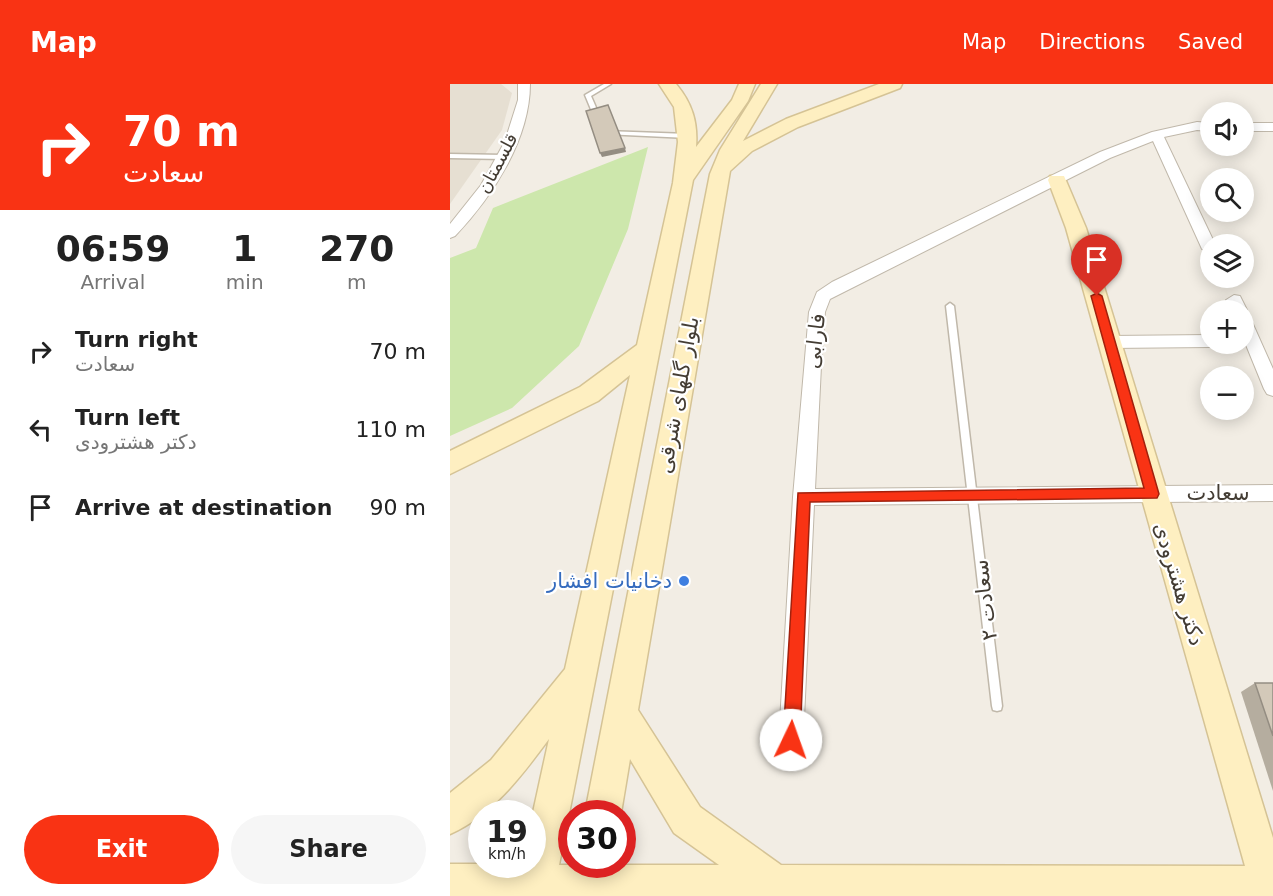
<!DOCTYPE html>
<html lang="en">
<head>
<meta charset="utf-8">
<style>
  :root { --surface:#fff; --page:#f6f6f6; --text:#222; --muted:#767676; --accent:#f93314 }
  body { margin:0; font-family:"DejaVu Sans",Cairo,sans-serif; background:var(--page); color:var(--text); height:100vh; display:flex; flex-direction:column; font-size:22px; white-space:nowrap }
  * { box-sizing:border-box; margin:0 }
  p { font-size:20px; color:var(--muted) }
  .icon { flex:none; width:33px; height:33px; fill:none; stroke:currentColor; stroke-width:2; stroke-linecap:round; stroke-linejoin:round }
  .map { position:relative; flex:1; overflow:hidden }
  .drawer { display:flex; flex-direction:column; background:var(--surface); width:450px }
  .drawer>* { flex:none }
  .hud { background:#f93314; color:#fff; overflow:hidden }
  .fabs { position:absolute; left:750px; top:18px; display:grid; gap:12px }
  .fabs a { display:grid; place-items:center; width:54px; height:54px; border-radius:50%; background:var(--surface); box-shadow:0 3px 15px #0003; font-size:30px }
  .speed { position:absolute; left:18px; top:716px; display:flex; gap:12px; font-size:30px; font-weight:700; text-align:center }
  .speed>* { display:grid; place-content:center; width:78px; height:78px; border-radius:50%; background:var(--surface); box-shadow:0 3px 15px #0003; line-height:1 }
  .speed small { font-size:15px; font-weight:400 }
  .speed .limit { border:9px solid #d22; background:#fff; color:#111 }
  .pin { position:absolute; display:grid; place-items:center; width:51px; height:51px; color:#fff; margin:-62px -26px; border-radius:50% 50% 50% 0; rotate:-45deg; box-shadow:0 0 6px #0007 }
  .pin .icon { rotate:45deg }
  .me { position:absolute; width:66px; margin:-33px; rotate:3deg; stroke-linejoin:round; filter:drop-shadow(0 0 4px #0008) }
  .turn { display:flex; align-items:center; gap:21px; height:126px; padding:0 24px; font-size:27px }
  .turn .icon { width:78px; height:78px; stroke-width:2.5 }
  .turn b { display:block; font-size:42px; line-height:51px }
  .eta { display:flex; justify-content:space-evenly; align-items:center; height:102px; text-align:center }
  .eta b { font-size:36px; font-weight:700; line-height:42px }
  .button { display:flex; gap:12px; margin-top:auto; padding:12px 24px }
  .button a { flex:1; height:69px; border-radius:36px; background:var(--accent); color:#fff; font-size:24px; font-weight:700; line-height:69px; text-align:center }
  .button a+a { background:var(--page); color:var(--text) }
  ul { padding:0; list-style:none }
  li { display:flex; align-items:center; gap:18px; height:78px; padding:0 24px }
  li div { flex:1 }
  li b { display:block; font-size:22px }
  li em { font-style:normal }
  header { display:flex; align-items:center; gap:36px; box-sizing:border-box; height:84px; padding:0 30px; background:var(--accent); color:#fff }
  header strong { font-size:28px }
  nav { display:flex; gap:33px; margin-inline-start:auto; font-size:21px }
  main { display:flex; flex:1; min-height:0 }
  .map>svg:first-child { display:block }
</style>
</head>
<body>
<header>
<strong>Map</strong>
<nav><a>Map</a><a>Directions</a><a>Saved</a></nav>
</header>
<main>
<section class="drawer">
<div class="hud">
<div class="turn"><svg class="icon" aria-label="right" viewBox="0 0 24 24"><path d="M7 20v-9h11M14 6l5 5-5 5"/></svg><div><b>70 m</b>سعادت</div></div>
</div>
<div class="eta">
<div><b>06:59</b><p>Arrival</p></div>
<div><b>1</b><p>min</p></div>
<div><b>270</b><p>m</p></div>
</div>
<ul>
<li><svg class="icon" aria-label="right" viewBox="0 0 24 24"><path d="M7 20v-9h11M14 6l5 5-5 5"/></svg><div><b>Turn right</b><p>سعادت</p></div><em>70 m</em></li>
<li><svg class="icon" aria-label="left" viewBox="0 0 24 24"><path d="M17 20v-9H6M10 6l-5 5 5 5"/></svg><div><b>Turn left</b><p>دکتر هشترودی</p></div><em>110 m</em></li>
<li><svg class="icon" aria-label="arrive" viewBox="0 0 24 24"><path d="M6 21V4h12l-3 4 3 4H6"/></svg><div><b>Arrive at destination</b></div><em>90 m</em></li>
</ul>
<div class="button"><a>Exit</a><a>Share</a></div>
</section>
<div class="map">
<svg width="823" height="812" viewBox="0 0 823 812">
  <rect width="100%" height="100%" fill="#f2ede4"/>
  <path fill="#e6dfd2" d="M 0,0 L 51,0 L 62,9 L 52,46 L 0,120 Z"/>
  <path fill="#cde7ac" d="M 198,63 L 178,145 L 129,262 L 62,324 L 0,352 L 0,174 L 26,164 L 43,124 Z"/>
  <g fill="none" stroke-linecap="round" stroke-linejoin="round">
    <defs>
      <path id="lane" d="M 154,0 L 161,0 L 141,12 L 151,35 L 148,37 L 145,35 L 135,11 Z
        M 156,47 L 238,50 L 241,52 L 238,54 L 154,50 L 154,48 Z
        M 0,70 L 53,71 L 56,73 L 53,75 L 0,74 Z
        M 500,219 L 504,222 L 552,622 L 551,626 L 547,627 L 543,626 L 542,622 L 496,222 Z"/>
      <path id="street" d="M 68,0 L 80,0 C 80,56 42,113 5,152 L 0,154 L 0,140 L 31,101 L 55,57 L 68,16 Z
        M 747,38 L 760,39 L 760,47 L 747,46 L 714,53 L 765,160 L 760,160 L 760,170 L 752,165 L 703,57 L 660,74 L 380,215 L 375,228 L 371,282 L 365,405 L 823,401 L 823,417 L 364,421 L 353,656 L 350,665 L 341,668 L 332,665 L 329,656 L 343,413 L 359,228 L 367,208 L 382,198 L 650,68 L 702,48 Z
        M 794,39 L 823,39 L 823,47 L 794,47 Z
        M 784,211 L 790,212 L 797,226 L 795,230 L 794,226 L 781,226 L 776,216 Z
        M 794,232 L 802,238 L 823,285 L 823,312 L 817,310 L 814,305 L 794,256 Z
        M 760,251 L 760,260 L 767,260 L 760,263 L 660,264 L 652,258 L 660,252 Z"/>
      <path id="secondary" d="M 209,0 L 226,0 C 242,19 248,38 246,63 L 282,16 L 289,0 L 305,0 L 298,17 L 243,96 L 109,781 L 269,781 L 224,749 L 180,675 L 171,729 L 135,729 L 260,90 L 270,66 L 311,0 L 327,0 L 293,57 L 336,35 L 429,0 L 452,0 L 450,4 L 348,43 L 302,67 L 280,87 L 188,626 L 250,723 L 331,781 L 795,782 L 616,144 L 598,96 L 600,92 L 614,92 L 636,144 L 823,754 L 823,812 L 0,812 L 0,780 L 82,780 L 82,733 L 99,655 C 73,690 42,732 0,750 L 0,709 L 41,676 L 115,585 L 180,291 L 148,317 L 0,390 L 0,367 L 130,303 L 187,261 L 223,99 L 228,58 L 224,23 Z"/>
    </defs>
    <use href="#lane" stroke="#c0b8aa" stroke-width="3"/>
    <use href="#street" stroke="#c0b8aa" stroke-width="2"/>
    <use href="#secondary" stroke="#d5c395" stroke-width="3"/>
    <use href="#lane" fill="#fff" fill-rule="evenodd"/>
    <use href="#street" fill="#fff" fill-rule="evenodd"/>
    <use href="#secondary" fill="#feefc1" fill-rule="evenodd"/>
  </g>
  <path fill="#b5ad9f" d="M 805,599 L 823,599 L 823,707 L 791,608 Z"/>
  <path fill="#948d82" d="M 175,64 L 176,68 L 152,73 L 150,69 Z"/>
  <path fill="#d3c9b9" stroke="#948d82" stroke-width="1.5" d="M 158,21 L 175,64 L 150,69 L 136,27 Z
    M 805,599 L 823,599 L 823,652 Z"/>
  <path fill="#f93314" stroke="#a2210d" stroke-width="1.5" d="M 647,209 L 652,212 L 709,410 L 707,414 L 360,418 L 350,656 L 347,662 L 341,664 L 335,662 L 333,656 L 348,409 L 694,404 L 641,212 Z"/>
  <circle fill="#3f7fe0" stroke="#fff" stroke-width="2" cx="234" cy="497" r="6"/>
  <g text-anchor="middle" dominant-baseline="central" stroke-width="4.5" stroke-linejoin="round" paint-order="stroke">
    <g font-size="18" fill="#443d34" stroke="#fff">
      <text transform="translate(47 79) rotate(-62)">قلسمتان</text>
    </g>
    <g font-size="21" fill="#443d34" stroke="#fff">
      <text transform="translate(365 257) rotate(-83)">فارابی</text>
      <text transform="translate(228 311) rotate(-80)">بلوار گلهای شرقی</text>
      <text x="768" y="409">سعادت</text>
      <text transform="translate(729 500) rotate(73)">دکتر هشترودی</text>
      <text transform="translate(535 516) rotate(-97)">سعادت ۲</text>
    </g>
    <g font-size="21" fill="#366cbe" stroke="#fff" text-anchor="end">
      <text x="222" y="497">دخانیات افشار</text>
    </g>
  </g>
</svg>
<div class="fabs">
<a><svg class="icon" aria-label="sound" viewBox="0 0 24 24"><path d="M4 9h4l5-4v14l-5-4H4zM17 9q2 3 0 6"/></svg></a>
<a><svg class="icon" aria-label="search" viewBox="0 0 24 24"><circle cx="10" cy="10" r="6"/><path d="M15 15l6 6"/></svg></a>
<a><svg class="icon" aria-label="layers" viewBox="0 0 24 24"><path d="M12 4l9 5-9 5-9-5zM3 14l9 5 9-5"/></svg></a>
<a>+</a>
<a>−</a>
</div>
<div class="speed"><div>19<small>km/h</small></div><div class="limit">30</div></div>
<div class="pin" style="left:647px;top:212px;background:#d93025"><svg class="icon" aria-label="arrive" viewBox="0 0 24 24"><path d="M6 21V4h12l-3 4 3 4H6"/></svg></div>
<svg class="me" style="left:341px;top:656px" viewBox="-20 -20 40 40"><circle r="19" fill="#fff"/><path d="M0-13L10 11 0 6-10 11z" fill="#f93314"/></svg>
</div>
</main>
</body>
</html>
